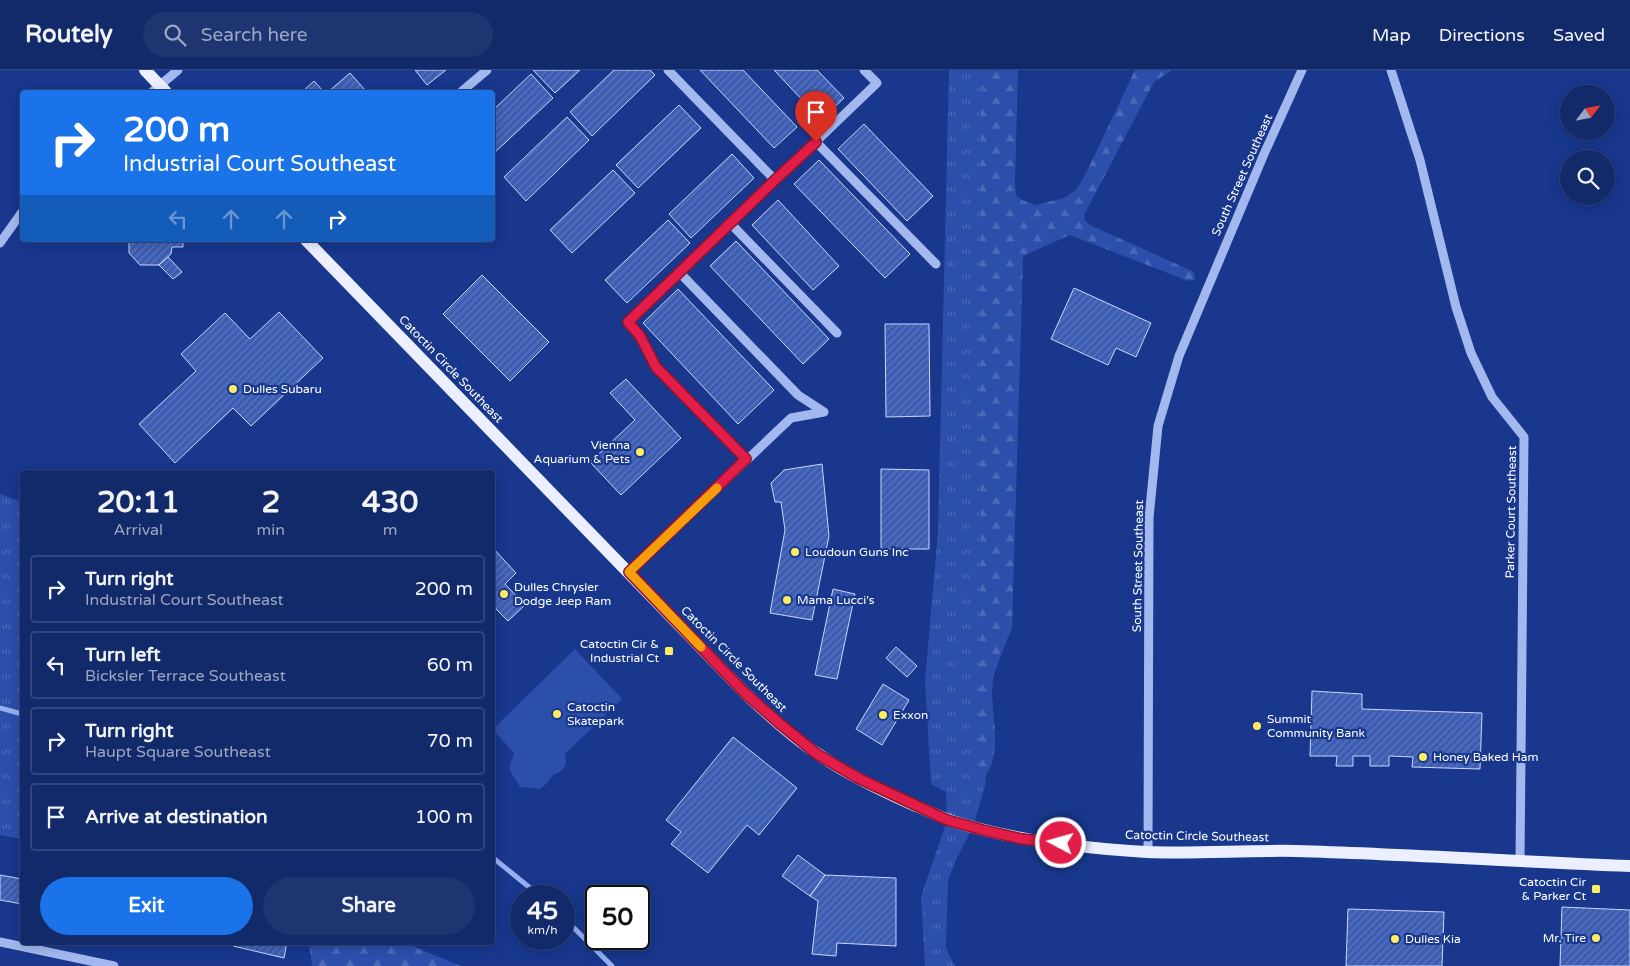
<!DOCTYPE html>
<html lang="en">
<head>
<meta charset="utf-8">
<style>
  :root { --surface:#12296a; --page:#1f3572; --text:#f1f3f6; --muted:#9ca6c1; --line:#31457e; --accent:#1a73e8 }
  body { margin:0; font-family:"Varela Round",sans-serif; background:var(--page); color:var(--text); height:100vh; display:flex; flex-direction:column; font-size:19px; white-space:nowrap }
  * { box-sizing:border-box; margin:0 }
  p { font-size:16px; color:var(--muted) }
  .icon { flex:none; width:28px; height:28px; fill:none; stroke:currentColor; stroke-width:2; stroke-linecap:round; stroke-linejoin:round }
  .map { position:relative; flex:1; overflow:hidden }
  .side { position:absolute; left:20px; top:400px; width:475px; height:475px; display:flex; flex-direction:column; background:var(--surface); border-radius:5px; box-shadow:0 2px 12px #0003,0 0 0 1px var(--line) }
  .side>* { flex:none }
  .banner { position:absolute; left:20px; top:20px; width:475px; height:152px; border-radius:5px; box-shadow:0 2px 12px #0003,0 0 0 1px var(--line); background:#1a73e8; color:#fff; overflow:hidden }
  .needle { width:32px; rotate:58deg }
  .fabs { position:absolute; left:1560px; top:15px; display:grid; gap:10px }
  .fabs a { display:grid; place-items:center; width:55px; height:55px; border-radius:50%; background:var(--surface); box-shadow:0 2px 12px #0003,0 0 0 1px var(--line); font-size:25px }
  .speed { position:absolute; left:510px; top:815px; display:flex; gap:10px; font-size:25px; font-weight:700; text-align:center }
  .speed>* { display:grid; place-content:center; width:65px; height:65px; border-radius:50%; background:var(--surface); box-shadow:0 2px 12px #0003,0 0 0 1px var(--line); line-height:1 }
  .speed small { font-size:12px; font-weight:400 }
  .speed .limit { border:2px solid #111; border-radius:8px; background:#fff; color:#111 }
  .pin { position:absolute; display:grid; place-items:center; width:42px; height:42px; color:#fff; margin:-51px -21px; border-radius:50% 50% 50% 0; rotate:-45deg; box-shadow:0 0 5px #0007 }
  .pin .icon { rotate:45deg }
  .me { position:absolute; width:55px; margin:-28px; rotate:276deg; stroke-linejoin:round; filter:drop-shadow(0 0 4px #0008) }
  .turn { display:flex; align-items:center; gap:18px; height:105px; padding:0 20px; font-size:22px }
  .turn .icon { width:65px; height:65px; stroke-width:2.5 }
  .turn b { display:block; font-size:35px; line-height:42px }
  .lanes { display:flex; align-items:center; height:48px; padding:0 20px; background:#0003; justify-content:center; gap:25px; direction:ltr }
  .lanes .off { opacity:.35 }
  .eta { display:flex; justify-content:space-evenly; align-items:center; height:85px; text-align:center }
  .eta b { font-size:30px; font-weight:800; line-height:35px }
  .primary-button { display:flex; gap:10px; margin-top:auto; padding:10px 20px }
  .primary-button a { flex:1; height:58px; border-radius:30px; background:var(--accent); color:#fff; font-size:20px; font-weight:800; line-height:58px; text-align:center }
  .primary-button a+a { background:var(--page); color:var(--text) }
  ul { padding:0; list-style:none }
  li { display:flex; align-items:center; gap:15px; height:68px; margin:0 10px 8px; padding:0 10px; border:2px solid var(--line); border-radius:5px }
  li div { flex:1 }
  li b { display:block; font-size:19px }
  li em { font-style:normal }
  header { display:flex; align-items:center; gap:30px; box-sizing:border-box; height:70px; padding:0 25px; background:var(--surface); border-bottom:1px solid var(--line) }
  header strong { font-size:24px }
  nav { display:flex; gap:28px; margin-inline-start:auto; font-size:18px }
  .search { width:350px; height:45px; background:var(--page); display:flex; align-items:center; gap:12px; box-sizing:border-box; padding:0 18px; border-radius:28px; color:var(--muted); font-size:19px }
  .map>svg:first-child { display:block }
</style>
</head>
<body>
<header>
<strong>Routely</strong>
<div class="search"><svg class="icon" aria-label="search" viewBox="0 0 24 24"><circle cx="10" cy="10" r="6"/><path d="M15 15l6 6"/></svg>Search here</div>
<nav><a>Map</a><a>Directions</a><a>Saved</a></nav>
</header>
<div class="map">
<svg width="1630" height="896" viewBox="0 0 1630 896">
  <defs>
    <pattern id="grass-tufts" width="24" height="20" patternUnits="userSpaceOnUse" patternTransform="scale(1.25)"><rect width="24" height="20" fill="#2b4fab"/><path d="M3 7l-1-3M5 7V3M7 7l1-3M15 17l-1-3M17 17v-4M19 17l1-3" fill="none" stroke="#4b69b8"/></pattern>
    <pattern id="forest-firs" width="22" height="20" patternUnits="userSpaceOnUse" patternTransform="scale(1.25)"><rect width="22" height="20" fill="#2b4fab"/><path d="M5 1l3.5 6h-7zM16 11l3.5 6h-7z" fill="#4b69b8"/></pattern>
    <pattern id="building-hatch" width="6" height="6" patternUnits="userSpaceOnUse" patternTransform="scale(1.25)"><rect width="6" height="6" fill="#3d5db3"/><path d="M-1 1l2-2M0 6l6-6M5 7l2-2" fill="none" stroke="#5a75be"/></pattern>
  </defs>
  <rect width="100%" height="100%" fill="#18378d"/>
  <path fill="url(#grass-tufts)" d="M 949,0 L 1011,0 L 1007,570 L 993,607 L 985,716 L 973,757 L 956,790 L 948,810 L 946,878 L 955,896 L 925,896 L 921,827 L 947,750 L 946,722 L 931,714 L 925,611 L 938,461 Z
    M 0,424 L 22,432 L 22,769 L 0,765 Z"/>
  <path fill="url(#forest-firs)" d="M 984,0 L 1018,0 L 1015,110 L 1016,126 L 1024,131 L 1036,135 L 1064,128 L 1076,120 L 1085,105 L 1135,0 L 1172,0 L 1154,12 L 1084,145 L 1085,151 L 1090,155 L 1194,202 L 1195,210 L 1188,211 L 1070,165 L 1025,185 L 1023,188 L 1012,559 C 1007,570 998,582 995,594 C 994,602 992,612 992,621 C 992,647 1004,690 981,710 L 978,703 L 981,443 L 979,344 L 981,38 Z
    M 309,873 L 405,873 L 461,896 L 312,896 Z"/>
  <path fill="#2b4fab" d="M 575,579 L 622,629 L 565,684 L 566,694 L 563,699 L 558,703 L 553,705 L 546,714 L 540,719 L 520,717 C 517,711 508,701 510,695 C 511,690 514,688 514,683 L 493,660 L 493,659 Z"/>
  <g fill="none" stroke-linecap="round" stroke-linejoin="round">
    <path stroke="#96b0f1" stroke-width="5" d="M 0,638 L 22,644
      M 492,787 L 540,826
      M 564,848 L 612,896"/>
  </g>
  <path fill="url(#building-hatch)" stroke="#c9d7fa" d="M 415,0 L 446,0 L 427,15 Z
    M 533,0 L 580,0 L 555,23 Z
    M 614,0 L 650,0 L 655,5 L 592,66 L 570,42 Z
    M 700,0 L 743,0 L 797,57 L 774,78 Z
    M 774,0 L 817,0 L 844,28 L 821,50 Z
    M 350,3 L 365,20 L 362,22 L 328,22 Z
    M 531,4 L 553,28 L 492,85 L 492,41 Z
    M 314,11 L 324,22 L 302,22 Z
    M 679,35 L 701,58 L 638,118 L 616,95 Z
    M 567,47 L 589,70 L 526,131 L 504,107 Z
    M 864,54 L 933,126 L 907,151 L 838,79 Z
    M 732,84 L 754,108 L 691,168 L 669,144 Z
    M 819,90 L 910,184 L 885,208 L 794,114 Z
    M 613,100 L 635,123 L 572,183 L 550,160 Z
    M 778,130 L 839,196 L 813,220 L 752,155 Z
    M 668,150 L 690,173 L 627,233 L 605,210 Z
    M 121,170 L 183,170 L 183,177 L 172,177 L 171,184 L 159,195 L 140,195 L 129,183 L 129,170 Z
    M 736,171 L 829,269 L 803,294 L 710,196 Z
    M 168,187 L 182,202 L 173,209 L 159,195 Z
    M 482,205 L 549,272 L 510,311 L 443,244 Z
    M 1074,218 L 1151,253 L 1136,287 L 1116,278 L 1108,295 L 1051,269 Z
    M 678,219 L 774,320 L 738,354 L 643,253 Z
    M 279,242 L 323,288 L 251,356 L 233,338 L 175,393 L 139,354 L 196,301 L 181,284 L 225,243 L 250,269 Z
    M 885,254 L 929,254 L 930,346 L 886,347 Z
    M 626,309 L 681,368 L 621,425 L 590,392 L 635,350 L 610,323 Z
    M 822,394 L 829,466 L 812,550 L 770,543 L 785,460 L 781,432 L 775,432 L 771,413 L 784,400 Z
    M 881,399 L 929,400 L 929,479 L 881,479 Z
    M 492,477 L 516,503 L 505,514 L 525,535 L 508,551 L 492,535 Z
    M 833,519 L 855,524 L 837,609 L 815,605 Z
    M 896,577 L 917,596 L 907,607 L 886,588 Z
    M 883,614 L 909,630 L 882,675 L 856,659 Z
    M 1312,621 L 1362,624 L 1362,639 L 1482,643 L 1480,699 L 1412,697 L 1413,687 L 1389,686 L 1389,696 L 1370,696 L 1370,686 L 1353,686 L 1353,696 L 1336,696 L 1337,686 L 1310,686 Z
    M 733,667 L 797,718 L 759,765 L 747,755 L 708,803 L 671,774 L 681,762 L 666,750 Z
    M 798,785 L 825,805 L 810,826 L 782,806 Z
    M 0,805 L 22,809 L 22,834 L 0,830 Z
    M 825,805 L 896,808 L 896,876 L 837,873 L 836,886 L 812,884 L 818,831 L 810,826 Z
    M 1562,837 L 1630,840 L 1630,896 L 1560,896 Z
    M 1348,839 L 1444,842 L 1442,896 L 1346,896 Z
    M 234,872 L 287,872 L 284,888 L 233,876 Z"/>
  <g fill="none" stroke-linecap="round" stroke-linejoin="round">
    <path stroke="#a3b8ee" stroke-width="9" d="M 668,0 L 775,110
      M 1391,0 L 1420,90 L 1456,237 L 1471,283 L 1492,327 L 1524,367 L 1520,792
      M 152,22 L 178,0
      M 461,22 L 487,0
      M 816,72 L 936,194
      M 730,153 L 837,263
      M 0,173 L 22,142
      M 679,202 L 798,325 L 824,342
      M 746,389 L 659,301 L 649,284 L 640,266 L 628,252 L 877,13 L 864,0
      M 629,502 L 791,348 L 824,342
      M 1148,782 L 1149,448 L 1158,356 L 1179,286 L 1264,84 L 1302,0
      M 0,872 L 114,896"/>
    <path stroke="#ebefff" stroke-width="12" d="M 145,0 L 166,22
      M 306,170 L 746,624 C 769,645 792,667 818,684 C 848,705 882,721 916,736 C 929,741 941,748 955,752 C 1016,771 1083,778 1147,782 C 1196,784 1246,780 1296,781 C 1407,784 1519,792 1630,796"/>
  </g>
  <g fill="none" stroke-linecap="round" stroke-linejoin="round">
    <defs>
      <path id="route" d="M 816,72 L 775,110 L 628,252 L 640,266 L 656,297 L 746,389 L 629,502 L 746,624 L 779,653 L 817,684 L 858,708 L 947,750 L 983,760 L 1022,769 L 1061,773"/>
    </defs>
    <use href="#route" stroke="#92132f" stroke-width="12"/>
    <use href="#route" stroke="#e11d48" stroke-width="9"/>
    <path stroke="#f59e0b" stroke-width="9" d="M 701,577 L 629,502 L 717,418"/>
  </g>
  <g fill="#ffed61" stroke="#18378d" stroke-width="2">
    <circle cx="233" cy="319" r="5"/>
    <circle cx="640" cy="382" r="5"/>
    <circle cx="795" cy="482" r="5"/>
    <circle cx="504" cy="524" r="5"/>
    <circle cx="787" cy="530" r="5"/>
    <rect x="664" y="576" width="10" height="10" rx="2.5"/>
    <circle cx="557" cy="644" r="5"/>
    <circle cx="883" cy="645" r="5"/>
    <circle cx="1257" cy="656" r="5"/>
    <circle cx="1423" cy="687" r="5"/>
    <rect x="1591" y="814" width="10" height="10" rx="2.5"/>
    <circle cx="1596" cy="868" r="5"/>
    <circle cx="1395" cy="869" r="5"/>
  </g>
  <g text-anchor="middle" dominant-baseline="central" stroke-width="4.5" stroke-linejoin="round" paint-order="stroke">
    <g font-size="12" fill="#fff" stroke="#18378d">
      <text transform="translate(1242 105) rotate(-66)">South Street Southeast</text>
      <text transform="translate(451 299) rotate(46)">Catoctin Circle Southeast</text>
      <text transform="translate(1511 442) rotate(-89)">Parker Court Southeast</text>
      <text transform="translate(1138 496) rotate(-89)">South Street Southeast</text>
      <text transform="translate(734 589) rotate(45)">Catoctin Circle Southeast</text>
      <text transform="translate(1197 766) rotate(1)">Catoctin Circle Southeast</text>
    </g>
    <g font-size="12" fill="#fff" stroke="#18378d" text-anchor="start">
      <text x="243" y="319">Dulles Subaru</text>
      <text x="630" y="375" text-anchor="end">Vienna<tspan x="630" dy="14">Aquarium &amp; Pets</tspan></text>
      <text x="805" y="482">Loudoun Guns Inc</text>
      <text x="514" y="517">Dulles Chrysler<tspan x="514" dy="14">Dodge Jeep Ram</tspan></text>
      <text x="797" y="530">Mama Lucci's</text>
      <text x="659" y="574" text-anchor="end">Catoctin Cir &amp;<tspan x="659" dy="14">Industrial Ct</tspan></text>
      <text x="567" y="637">Catoctin<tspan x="567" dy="14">Skatepark</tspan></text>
      <text x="893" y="645">Exxon</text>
      <text x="1267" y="649">Summit<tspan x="1267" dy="14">Community Bank</tspan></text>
      <text x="1433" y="687">Honey Baked Ham</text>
      <text x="1586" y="812" text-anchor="end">Catoctin Cir<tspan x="1586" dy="14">&amp; Parker Ct</tspan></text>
      <text x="1586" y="868" text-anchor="end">Mr. Tire</text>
      <text x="1405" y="869">Dulles Kia</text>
    </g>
  </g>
</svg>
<div class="fabs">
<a><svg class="needle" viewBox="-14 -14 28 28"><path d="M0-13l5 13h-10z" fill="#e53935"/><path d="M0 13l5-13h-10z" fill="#9ca6c1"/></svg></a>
<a><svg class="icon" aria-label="search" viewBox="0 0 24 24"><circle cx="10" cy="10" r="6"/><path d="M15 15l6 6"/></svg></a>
</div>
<div class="speed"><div>45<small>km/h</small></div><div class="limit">50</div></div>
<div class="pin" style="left:816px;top:72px;background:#d93025"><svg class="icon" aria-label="arrive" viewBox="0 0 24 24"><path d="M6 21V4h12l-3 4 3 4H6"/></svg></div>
<svg class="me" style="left:1061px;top:773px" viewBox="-20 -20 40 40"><circle r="17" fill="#e11d48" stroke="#fff" stroke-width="3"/><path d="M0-11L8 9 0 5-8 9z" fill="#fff"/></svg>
<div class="banner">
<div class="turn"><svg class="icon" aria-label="right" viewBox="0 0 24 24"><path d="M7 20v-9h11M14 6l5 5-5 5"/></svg><div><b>200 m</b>Industrial Court Southeast</div></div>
<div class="lanes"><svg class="icon off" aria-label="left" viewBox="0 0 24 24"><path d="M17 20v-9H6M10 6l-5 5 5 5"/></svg><svg class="icon off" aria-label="ahead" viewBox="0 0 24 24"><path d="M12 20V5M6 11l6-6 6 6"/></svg><svg class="icon off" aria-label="ahead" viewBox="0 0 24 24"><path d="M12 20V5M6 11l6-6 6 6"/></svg><svg class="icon" aria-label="right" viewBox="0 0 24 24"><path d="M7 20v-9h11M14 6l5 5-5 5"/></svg></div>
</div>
<section class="side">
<div class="eta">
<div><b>20:11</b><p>Arrival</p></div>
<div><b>2</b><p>min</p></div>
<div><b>430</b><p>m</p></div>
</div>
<ul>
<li><svg class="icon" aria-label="right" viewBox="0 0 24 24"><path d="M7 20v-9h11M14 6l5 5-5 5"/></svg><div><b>Turn right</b><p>Industrial Court Southeast</p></div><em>200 m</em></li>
<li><svg class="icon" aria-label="left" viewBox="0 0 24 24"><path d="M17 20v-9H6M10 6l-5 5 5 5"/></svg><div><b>Turn left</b><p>Bicksler Terrace Southeast</p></div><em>60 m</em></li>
<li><svg class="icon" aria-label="right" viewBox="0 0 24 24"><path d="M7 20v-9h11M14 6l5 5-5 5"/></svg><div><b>Turn right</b><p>Haupt Square Southeast</p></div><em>70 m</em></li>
<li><svg class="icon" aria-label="arrive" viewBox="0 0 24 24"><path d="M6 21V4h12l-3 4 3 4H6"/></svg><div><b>Arrive at destination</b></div><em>100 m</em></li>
</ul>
<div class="primary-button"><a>Exit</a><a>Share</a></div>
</section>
</div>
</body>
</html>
